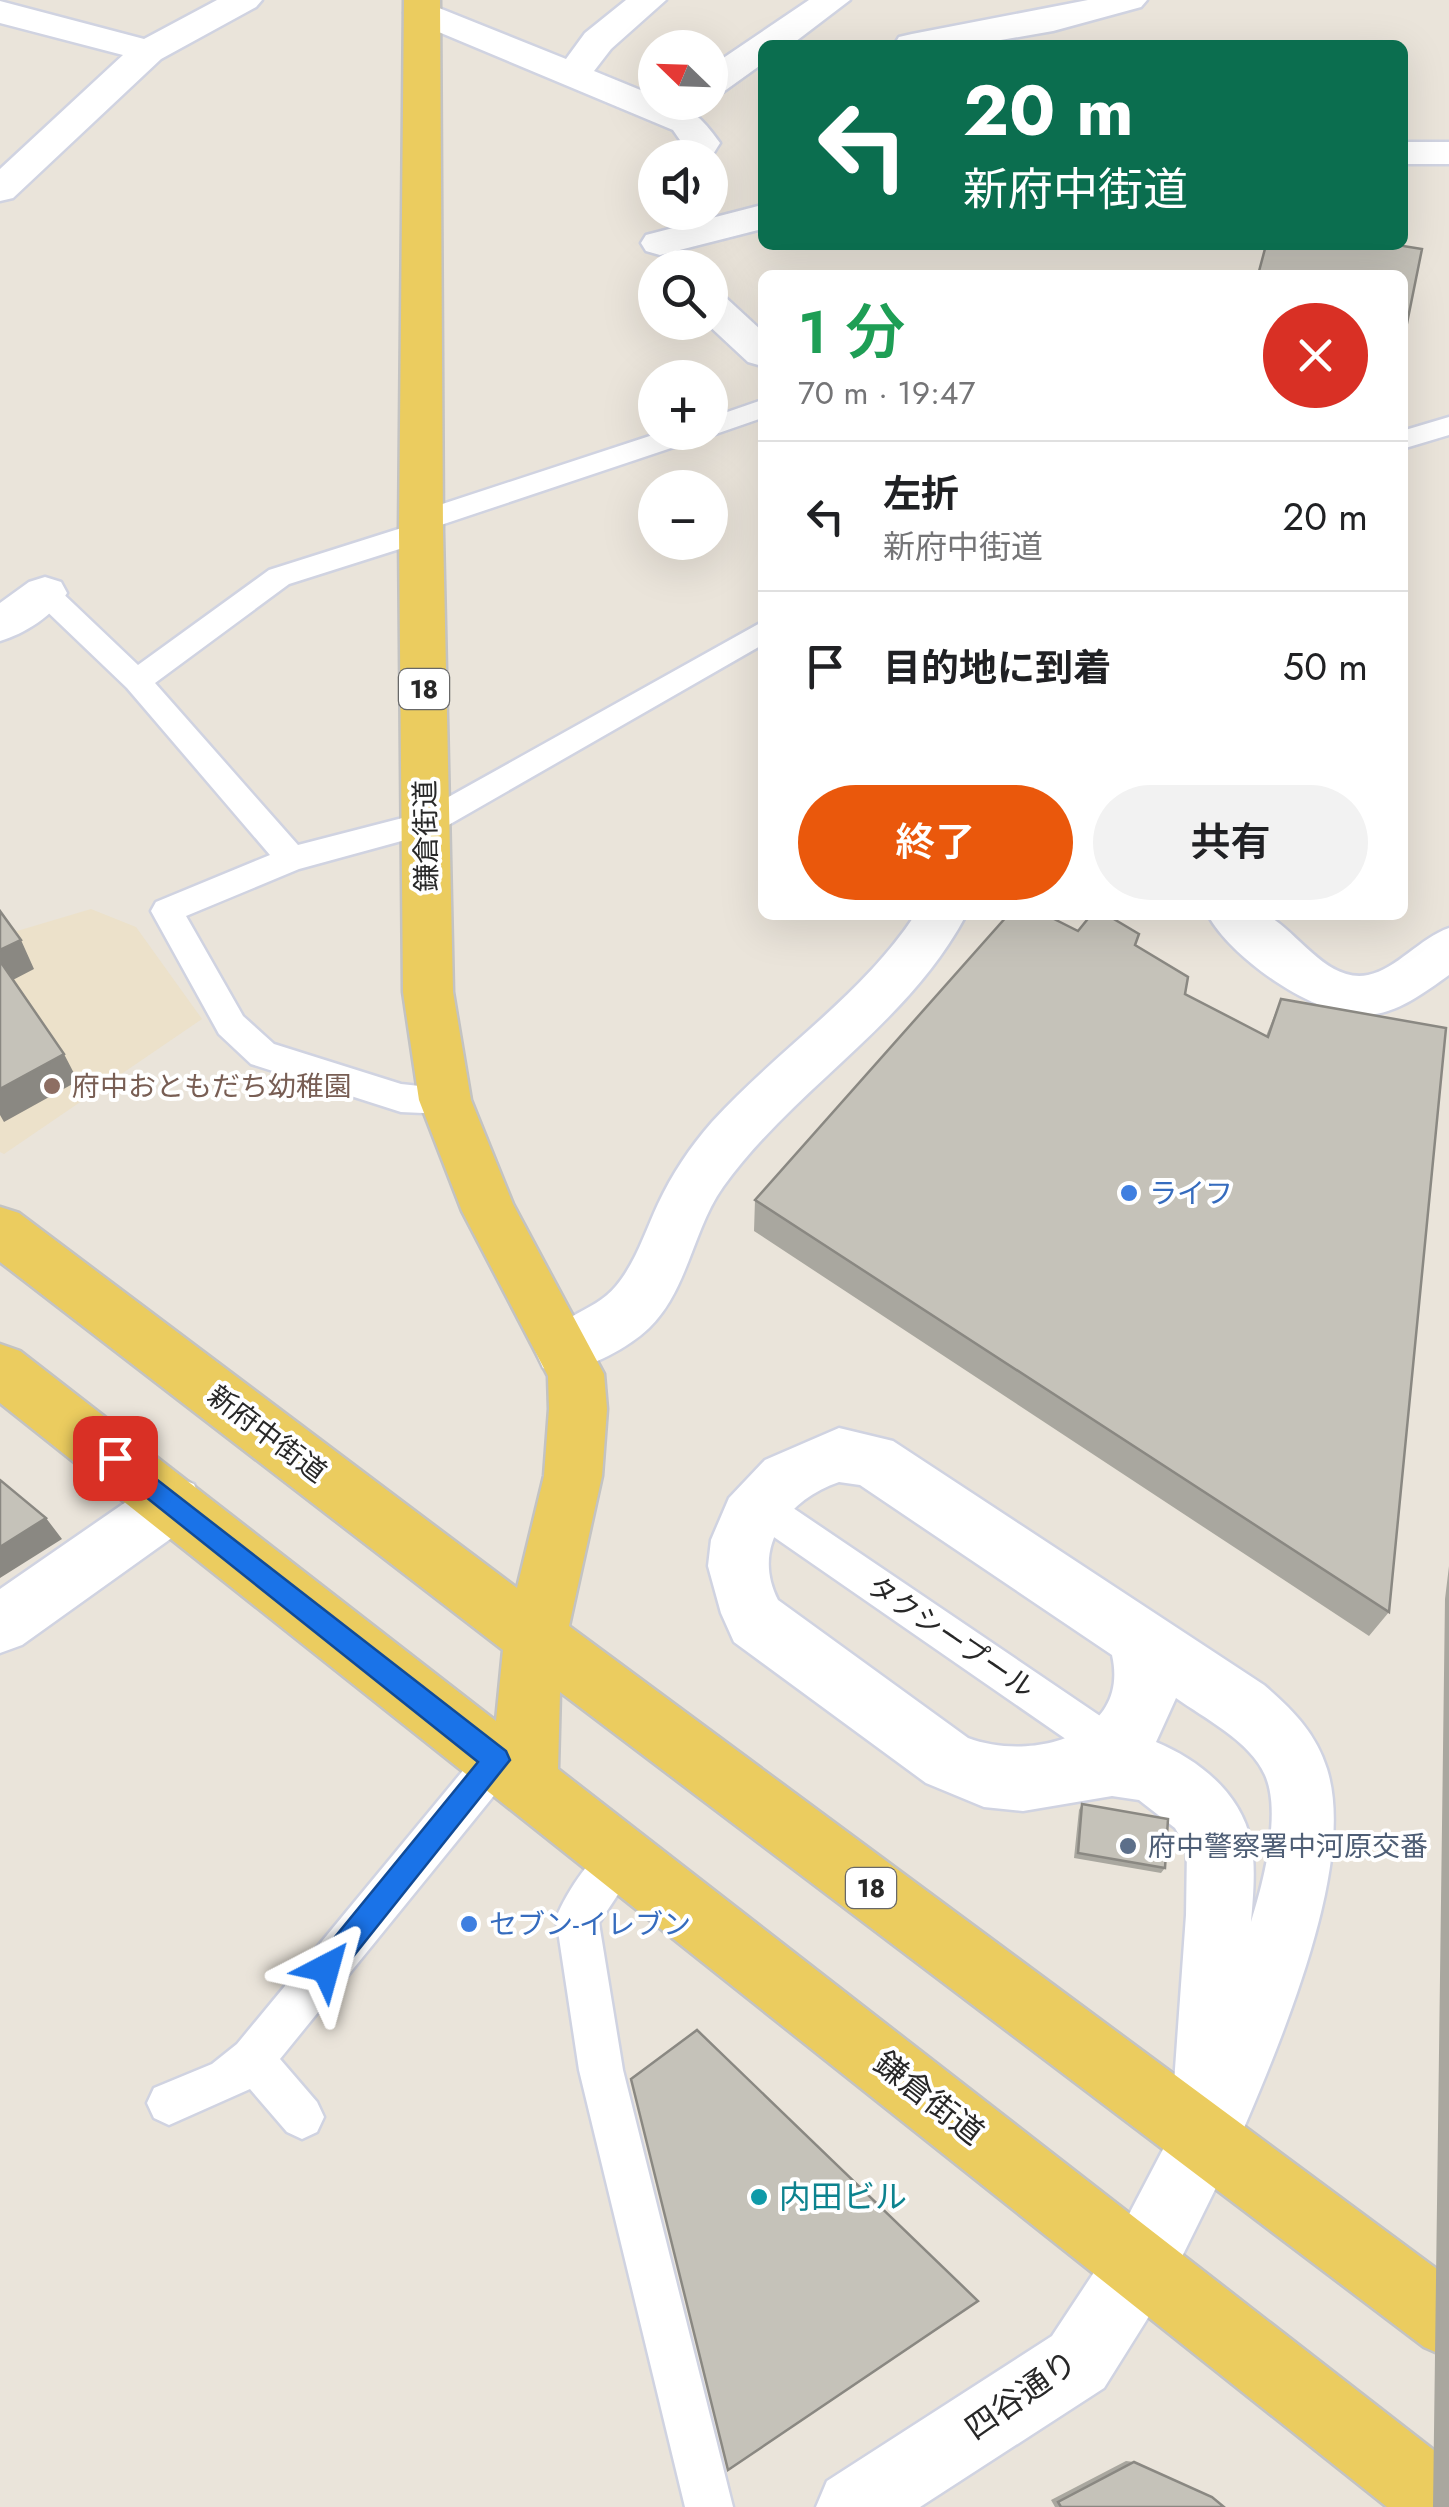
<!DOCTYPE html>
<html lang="ja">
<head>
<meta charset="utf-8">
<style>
  :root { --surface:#fff; --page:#f2f2f2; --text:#202124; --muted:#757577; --line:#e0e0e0; --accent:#ea580c }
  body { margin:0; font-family:Jost,"Noto Sans JP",sans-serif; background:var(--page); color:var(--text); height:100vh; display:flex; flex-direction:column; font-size:38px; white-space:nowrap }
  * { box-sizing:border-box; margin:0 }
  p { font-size:32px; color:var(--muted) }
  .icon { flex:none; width:55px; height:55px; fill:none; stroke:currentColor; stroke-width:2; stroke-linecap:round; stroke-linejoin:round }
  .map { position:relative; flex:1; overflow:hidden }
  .panel { position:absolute; left:758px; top:270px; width:650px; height:650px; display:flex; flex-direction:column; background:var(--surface); border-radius:15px; box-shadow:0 10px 40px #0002 }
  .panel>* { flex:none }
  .banner { position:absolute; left:758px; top:40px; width:650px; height:210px; border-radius:15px; box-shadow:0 10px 40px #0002; background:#0b6e4f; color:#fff; overflow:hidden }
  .needle { width:65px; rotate:293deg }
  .fabs { position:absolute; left:638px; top:30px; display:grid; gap:20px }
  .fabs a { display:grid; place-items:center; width:90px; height:90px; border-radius:50%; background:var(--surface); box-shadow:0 10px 40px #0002; font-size:50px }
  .pin { position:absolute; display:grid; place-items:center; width:85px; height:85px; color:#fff; margin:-42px; border-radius:20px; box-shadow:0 5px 15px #0006 }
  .me { position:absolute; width:110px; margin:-55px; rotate:39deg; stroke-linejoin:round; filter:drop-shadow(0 0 8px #0008) }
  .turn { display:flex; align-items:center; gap:35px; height:210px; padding:0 40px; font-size:45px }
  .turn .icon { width:130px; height:130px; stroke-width:2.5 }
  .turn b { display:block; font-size:70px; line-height:85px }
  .round { display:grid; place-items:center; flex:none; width:105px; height:105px; border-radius:52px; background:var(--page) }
  .summary { display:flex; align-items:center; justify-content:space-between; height:170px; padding:0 40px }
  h1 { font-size:60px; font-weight:600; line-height:75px; color:#1e9e55 }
  .button { display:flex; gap:20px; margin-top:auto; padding:20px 40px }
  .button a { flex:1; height:115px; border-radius:60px; background:var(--accent); color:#fff; font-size:40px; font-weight:600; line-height:115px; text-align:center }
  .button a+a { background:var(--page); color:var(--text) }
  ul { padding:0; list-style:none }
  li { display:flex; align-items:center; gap:30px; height:150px; padding:0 40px; border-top:2px solid var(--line) }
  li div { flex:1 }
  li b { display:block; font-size:38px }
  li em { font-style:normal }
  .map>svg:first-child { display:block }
</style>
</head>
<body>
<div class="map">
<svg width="1449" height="2507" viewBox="0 0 1449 2507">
  <rect width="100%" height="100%" fill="#eae4da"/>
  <path fill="#ece1ca" d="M 91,909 L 136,927 L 202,1019 L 4,1154 L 0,1152 L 0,917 L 17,931 Z"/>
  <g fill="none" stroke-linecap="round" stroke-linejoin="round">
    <defs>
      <path id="lane" d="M 762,400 L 762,418 L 710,436 L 704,434 L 701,438 L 432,528 L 435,532 L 431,539 L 289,584 L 155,683 L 298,845 L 418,814 L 762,622 L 762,645 L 438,831 L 299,869 L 186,916 L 243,1016 L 274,1044 L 401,1084 L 457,1090 L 462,1100 L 457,1110 L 445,1114 L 401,1112 L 251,1064 L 219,1034 L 151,911 L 156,902 L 270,855 L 127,688 L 35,600 L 31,593 L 35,586 L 55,586 L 138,665 L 269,570 L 411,525 L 408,521 L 412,514 L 662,432 L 710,432 L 710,418 Z
        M 1449,417 L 1449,435 L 1402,449 L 1402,431 Z
        M 758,1488 L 771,1493 L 1137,1741 L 1143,1755 L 1137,1769 L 1123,1775 L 1109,1769 L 745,1517 L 739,1505 L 745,1493 Z
        M 508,1727 L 522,1733 L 528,1747 L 522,1761 L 280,2059 L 317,2102 L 324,2117 L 317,2132 L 302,2139 L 287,2132 L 250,2089 L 169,2125 L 154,2118 L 147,2103 L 154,2088 L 212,2064 L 237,2044 L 494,1733 Z
        M 621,1837 L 636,1843 L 642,1858 L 599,1923 L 623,2070 L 733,2507 L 685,2507 L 579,2070 L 556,1918 C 567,1891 594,1849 621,1837 Z"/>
      <path id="street" d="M 217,0 L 262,0 L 256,7 L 161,59 L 13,198 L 0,201 L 0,169 L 123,55 L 0,23 L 0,1 L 144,39 Z
        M 626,0 L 666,0 L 611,49 L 594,71 L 655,96 L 655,102 C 688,102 702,118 720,143 L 710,159 L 673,158 L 682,143 L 673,130 L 410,20 L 404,13 L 410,6 L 422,2 L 434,6 L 566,59 L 585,33 Z
        M 809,0 L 850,0 L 791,45 L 762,45 L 762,64 L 723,92 L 710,95 L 710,67 Z
        M 1088,0 L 1147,0 L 1141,7 L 1053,31 L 972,45 L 894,45 L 899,37 L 912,34 Z
        M 1402,142 L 1449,142 L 1449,164 L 1402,164 Z
        M 762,205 L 762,229 L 660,255 L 646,251 L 641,243 L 646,235 Z
        M 710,292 L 724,296 L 762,331 L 762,366 L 748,362 L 705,322 L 710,322 Z
        M 45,577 L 61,582 L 67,593 C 54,615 24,634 0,641 L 0,603 L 29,582 Z
        M 839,1428 L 893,1441 L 1264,1685 C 1292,1709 1316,1733 1327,1769 C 1359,1871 1270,2066 1229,2163 L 1205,2174 L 1181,2163 L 1170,2139 L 1186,1915 L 1187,1848 L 1175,1828 L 1139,1800 L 1112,1796 L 1023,1811 L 984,1807 L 926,1783 L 734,1642 L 721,1613 L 708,1566 L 711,1540 L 729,1498 L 765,1460 ZM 839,1482 L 860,1485 L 1112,1655 C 1131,1738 1029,1761 968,1738 L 778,1600 C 751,1547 787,1500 839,1482 ZM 1176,1698 C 1204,1718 1250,1741 1265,1775 C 1282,1813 1263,1883 1251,1922 C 1253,1898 1256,1866 1251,1842 C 1241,1793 1199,1760 1156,1742 Z
        M 173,1476 L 194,1484 L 202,1503 L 194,1522 L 22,1645 L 0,1653 L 0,1589 L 152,1484 Z"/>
      <path id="secondary" d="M 915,915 L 966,915 C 907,1026 795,1087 723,1187 C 693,1229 688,1290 649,1328 C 626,1350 593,1364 563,1375 L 543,1368 L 535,1350 C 550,1317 593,1314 616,1286 C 636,1262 645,1232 658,1204 C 672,1174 690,1147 712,1122 C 777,1050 861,997 915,915 Z
        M 1208,915 C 1225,915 1256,909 1270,917 C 1299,934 1328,983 1368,975 C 1397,969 1420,938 1449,928 L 1449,975 C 1425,992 1397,1014 1366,1015 C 1316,1018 1231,958 1208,915 Z
        M 1205,2104 L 1229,2115 L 1240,2139 L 1166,2289 L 1104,2388 L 920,2507 L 816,2507 L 827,2481 L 1052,2336 L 1116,2239 L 1181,2115 Z"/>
      <path id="primary" d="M 404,0 L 440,0 L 443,532 L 453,992 L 471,1100 L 513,1204 L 604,1374 L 607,1409 L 602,1476 L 569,1626 L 1449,2278 L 1449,2358 L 1424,2347 L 560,1692 L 558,1769 L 1449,2462 L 1449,2507 L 1387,2507 L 0,1403 L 0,1344 L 20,1351 L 496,1721 L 503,1650 L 0,1262 L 0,1207 L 19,1213 L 517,1588 L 544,1476 L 549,1409 L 548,1376 L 462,1211 L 419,1100 L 403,992 L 399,532 Z"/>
    </defs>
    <use href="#lane" stroke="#d0d3e1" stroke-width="5"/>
    <use href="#street" stroke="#d0d3e1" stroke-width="5"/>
    <use href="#secondary" stroke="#d0d3e1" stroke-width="5"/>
    <use href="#primary" stroke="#c3c3c3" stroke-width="5"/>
    <use href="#lane" fill="#fff" fill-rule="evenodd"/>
    <use href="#street" fill="#fff" fill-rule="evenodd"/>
    <use href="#secondary" fill="#fff" fill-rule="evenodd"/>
    <use href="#primary" fill="#ebcc5f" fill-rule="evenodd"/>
  </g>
  <path fill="#a9a79f" d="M 1078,931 L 1136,945 L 1185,994 L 1266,1036 L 1281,999 L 1389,1612 L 1369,1636 L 754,1231 L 755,1200 Z
    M 1449,1566 L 1449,2507 L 1433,2507 L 1445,1599 Z
    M 1082,1804 L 1165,1868 L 1161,1873 L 1074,1858 L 1079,1810 Z
    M 1126,2461 L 1134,2462 L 1224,2507 L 1055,2507 L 1051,2500 Z"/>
  <path fill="#8a8882" d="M 21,940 L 34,969 L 9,982 L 0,964 L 0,950 Z
    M 64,1054 L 78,1081 L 4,1122 L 0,1115 L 0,1089 Z
    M 46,1518 L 62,1539 L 0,1578 L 0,1547 Z"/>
  <path fill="#c5c2b9" stroke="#8a8882" stroke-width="2.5" d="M 1266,245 L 1397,245 L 1422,249 L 1402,348 L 1402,275 L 1258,275 Z
    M 0,911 L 21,940 L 0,950 Z
    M 1008,915 L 1046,915 L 1078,931 L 1091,915 L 1107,915 L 1139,934 L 1135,945 L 1188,977 L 1185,994 L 1268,1037 L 1281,999 L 1446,1028 L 1389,1612 L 755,1200 Z
    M 0,961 L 64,1054 L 0,1089 Z
    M 0,1480 L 46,1518 L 0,1547 Z
    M 1082,1804 L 1168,1819 L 1165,1868 L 1078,1853 Z
    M 697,2030 L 978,2301 L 728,2470 L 631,2079 Z
    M 1134,2462 L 1212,2497 L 1224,2507 L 1061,2507 L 1058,2502 Z"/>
  <path fill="#1a73e8" stroke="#114b97" stroke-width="2.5" d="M 115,1447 L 506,1751 L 510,1760 L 336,1978 L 326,1982 L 317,1978 L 313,1968 L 317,1959 L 478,1762 L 107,1466 L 103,1458 L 107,1451 Z"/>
  <circle fill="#8d6e63" stroke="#fff" stroke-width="4" cx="52" cy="1086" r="10"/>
  <g fill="#3f7fe0" stroke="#fff" stroke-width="4">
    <circle cx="1129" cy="1193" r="10"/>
    <circle cx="469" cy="1924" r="10"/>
  </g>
  <circle fill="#5c6f8a" stroke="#fff" stroke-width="4" cx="1128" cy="1846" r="10"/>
  <circle fill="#0f9aa8" stroke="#fff" stroke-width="4" cx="759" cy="2197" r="10"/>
  <g text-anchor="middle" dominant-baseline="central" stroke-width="8" stroke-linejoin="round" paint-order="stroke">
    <g fill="#fff" stroke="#686868" stroke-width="2.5">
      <rect x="399" y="669" width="50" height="40" rx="8"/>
      <rect x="846" y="1868" width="50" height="40" rx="8"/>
    </g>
    <g font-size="25" font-weight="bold" fill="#282828">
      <text x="424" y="689">18</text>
      <text x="871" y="1888">18</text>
    </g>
    <g font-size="28" fill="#282828" stroke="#fff">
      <text transform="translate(426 836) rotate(-91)">鎌倉街道</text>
      <text transform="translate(267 1434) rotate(37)">新府中街道</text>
      <text transform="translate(951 1637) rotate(34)">タクシープール</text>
    </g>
    <g font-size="28" fill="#785e54" stroke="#fff" text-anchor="start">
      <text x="72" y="1086">府中おともだち幼稚園</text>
    </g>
    <g font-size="28" fill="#366cbe" stroke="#fff" text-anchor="start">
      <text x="1149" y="1193">ライフ</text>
      <text x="489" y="1924">セブン-イレブン</text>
    </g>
    <g font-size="28" fill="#4e5e75" stroke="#fff" text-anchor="start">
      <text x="1148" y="1846">府中警察署中河原交番</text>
    </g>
    <g font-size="32" fill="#282828" stroke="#fff">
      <text transform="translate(929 2098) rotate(38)">鎌倉街道</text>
      <text transform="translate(1021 2395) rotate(-35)">四谷通り</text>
    </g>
    <g font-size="32" fill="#0d838f" stroke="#fff" text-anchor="start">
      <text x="779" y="2197">内田ビル</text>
    </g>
  </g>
</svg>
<div class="fabs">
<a><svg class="needle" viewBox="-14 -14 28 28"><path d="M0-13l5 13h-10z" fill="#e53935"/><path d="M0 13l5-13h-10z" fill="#757577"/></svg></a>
<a><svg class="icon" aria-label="sound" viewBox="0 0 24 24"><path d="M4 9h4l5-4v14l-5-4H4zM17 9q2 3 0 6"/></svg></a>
<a><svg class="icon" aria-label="search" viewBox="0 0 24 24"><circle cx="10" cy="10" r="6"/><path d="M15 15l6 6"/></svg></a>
<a>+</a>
<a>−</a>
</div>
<div class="pin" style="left:115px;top:1458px;background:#d93025"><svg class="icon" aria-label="arrive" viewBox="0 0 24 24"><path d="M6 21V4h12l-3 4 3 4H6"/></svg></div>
<svg class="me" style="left:326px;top:1968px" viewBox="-20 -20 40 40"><path d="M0-17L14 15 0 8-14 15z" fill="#1a73e8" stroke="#fff" stroke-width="4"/></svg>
<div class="banner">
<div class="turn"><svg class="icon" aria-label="left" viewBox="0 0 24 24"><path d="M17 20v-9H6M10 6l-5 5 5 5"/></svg><div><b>20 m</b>新府中街道</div></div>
</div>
<section class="panel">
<div class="summary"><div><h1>1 分</h1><p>70 m · 19:47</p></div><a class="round" style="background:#d93025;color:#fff"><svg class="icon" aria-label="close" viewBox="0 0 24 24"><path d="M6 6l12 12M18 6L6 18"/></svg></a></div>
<ul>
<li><svg class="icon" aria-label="left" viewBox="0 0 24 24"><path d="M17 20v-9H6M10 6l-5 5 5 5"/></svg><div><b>左折</b><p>新府中街道</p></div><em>20 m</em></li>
<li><svg class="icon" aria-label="arrive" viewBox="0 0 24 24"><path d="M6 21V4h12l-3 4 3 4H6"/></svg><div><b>目的地に到着</b></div><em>50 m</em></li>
</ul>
<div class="button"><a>終了</a><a>共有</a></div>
</section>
</div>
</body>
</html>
